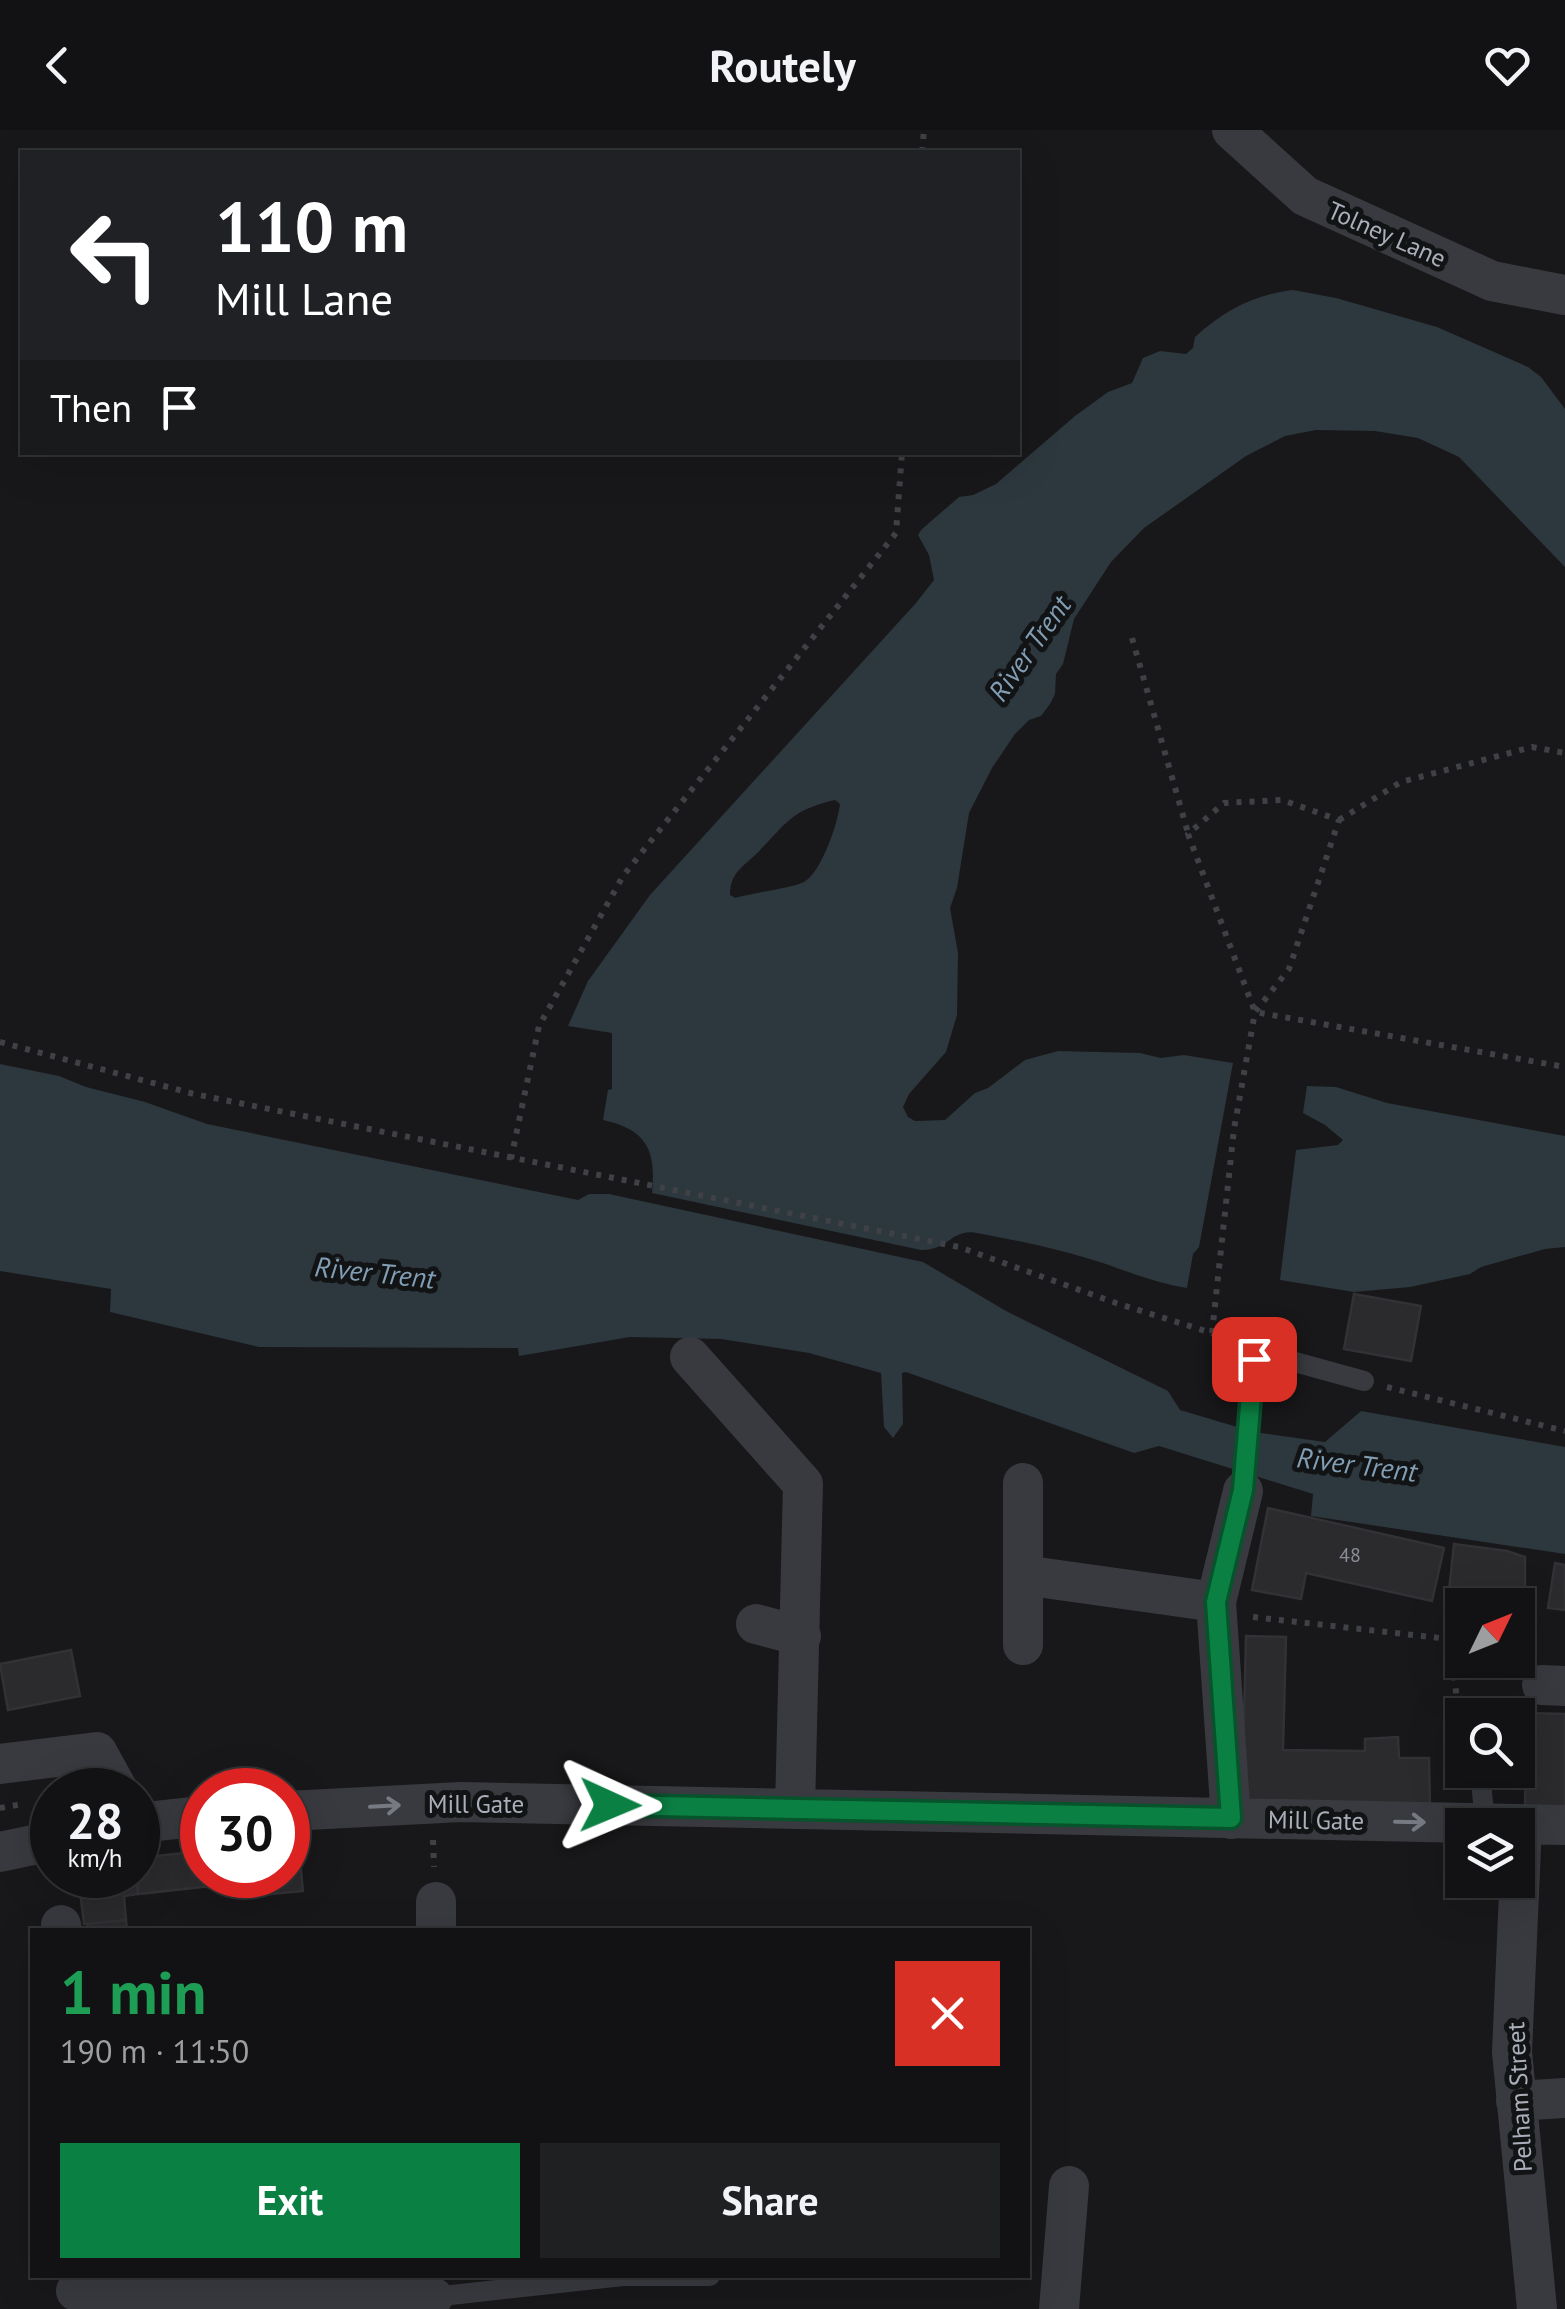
<!DOCTYPE html>
<html lang="en">
<head>
<meta charset="utf-8">
<style>
  :root { --surface:#121214; --page:#1f2022; --text:#f1f3f6; --muted:#9c9ea0; --line:#313234; --accent:#0b8043 }
  body { margin:0; font-family:"PT Sans",sans-serif; background:var(--page); color:var(--text); height:100vh; display:flex; flex-direction:column; font-size:38px; white-space:nowrap }
  * { box-sizing:border-box; margin:0 }
  p { font-size:32px; color:var(--muted) }
  .icon { flex:none; width:55px; height:55px; fill:none; stroke:currentColor; stroke-width:2; stroke-linecap:round; stroke-linejoin:round }
  .map { position:relative; flex:1; overflow:hidden }
  .details { position:absolute; left:30px; top:1798px; width:1000px; height:350px; display:flex; flex-direction:column; background:var(--surface); border-radius:0px; box-shadow:0 10px 40px #0002,0 0 0 2px var(--line) }
  .details>* { flex:none }
  .banner { position:absolute; left:20px; top:20px; width:1000px; height:305px; border-radius:0px; box-shadow:0 10px 40px #0002,0 0 0 2px var(--line); background:#202124; color:#fff; overflow:hidden }
  .needle { width:65px; rotate:47deg }
  .buttons { position:absolute; left:1445px; top:1458px; display:grid; gap:20px }
  .buttons a { display:grid; place-items:center; width:90px; height:90px; border-radius:0px; background:var(--surface); box-shadow:0 10px 40px #0002,0 0 0 2px var(--line); font-size:50px }
  .speed { position:absolute; left:30px; top:1638px; display:flex; gap:20px; font-size:50px; font-weight:700; text-align:center }
  .speed>* { display:grid; place-content:center; width:130px; height:130px; border-radius:50%; background:var(--surface); box-shadow:0 10px 40px #0002,0 0 0 2px var(--line); line-height:1 }
  .speed small { font-size:25px; font-weight:400 }
  .speed .limit { border:15px solid #d22; background:#fff; color:#111 }
  .pin { position:absolute; display:grid; place-items:center; width:85px; height:85px; color:#fff; margin:-42px; border-radius:20px; box-shadow:0 5px 15px #0006 }
  .me { position:absolute; width:110px; margin:-55px; rotate:91deg; stroke-linejoin:round; filter:drop-shadow(0 0 8px #0008) }
  .turn { display:flex; align-items:center; gap:35px; height:210px; padding:0 30px; font-size:45px }
  .turn .icon { width:130px; height:130px; stroke-width:2.5 }
  .turn b { display:block; font-size:70px; line-height:85px }
  .then { display:flex; align-items:center; height:95px; padding:0 30px; background:#0003; gap:20px; font-size:38px }
  .round { display:grid; place-items:center; flex:none; width:105px; height:105px; border-radius:0px; background:var(--page) }
  .overview { display:flex; align-items:center; justify-content:space-between; height:170px; padding:0 30px }
  h1 { font-size:60px; font-weight:700; line-height:75px; color:#1e9e55 }
  .action { display:flex; gap:20px; margin-top:auto; padding:20px 30px }
  .action a { flex:1; height:115px; border-radius:0px; background:var(--accent); color:#fff; font-size:40px; font-weight:700; line-height:115px; text-align:center }
  .action a+a { background:var(--page); color:var(--text) }
  header { display:flex; justify-content:space-between; align-items:center; height:130px; padding:0 30px; background:var(--surface); font-size:45px; font-weight:700 }
  .map>svg:first-child { display:block }
</style>
</head>
<body>
<header><svg class="icon" aria-label="back" viewBox="0 0 24 24"><path d="M15 5l-7 7 7 7"/></svg>Routely<svg class="icon" aria-label="heart" viewBox="0 0 24 24"><path d="M12 20l-8-8c-3-5 5-10 8-4 3-6 11-1 8 4z"/></svg></header>
<div class="map">
<svg width="1565" height="2179" viewBox="0 0 1565 2179">
  <rect width="100%" height="100%" fill="#18181a"/>
  <path fill="#2d373e" fill-rule="evenodd" d="M 1293,160 L 1336,168 L 1437,197 L 1528,237 L 1541,247 L 1565,279 L 1565,437 L 1459,327 L 1418,308 L 1375,301 L 1316,300 L 1285,306 L 1246,326 L 1144,398 L 1111,432 L 1074,489 L 1063,534 L 1056,544 L 1055,564 L 1050,574 L 1041,586 L 1029,590 L 1015,604 L 992,638 L 969,683 L 957,758 L 950,778 L 958,823 L 957,885 L 946,922 L 909,964 L 903,977 L 908,987 L 915,991 L 945,990 L 975,963 L 988,958 L 1025,930 L 1058,921 L 1140,923 L 1161,928 L 1184,925 L 1233,933 L 1199,1117 L 1193,1124 L 1187,1158 C 1153,1153 1123,1139 1090,1129 C 1053,1118 1015,1110 977,1103 C 952,1098 948,1121 921,1120 L 652,1063 C 656,1021 648,1000 603,990 L 608,960 L 612,959 L 612,903 L 568,896 L 588,851 L 650,765 L 916,473 L 934,450 L 929,425 L 918,405 L 922,399 L 959,367 L 973,365 L 996,354 L 1075,286 L 1108,262 L 1132,253 L 1143,228 L 1160,221 L 1186,224 L 1193,218 L 1195,207 C 1225,180 1253,165 1293,160 ZM 835,670 L 840,674 C 838,693 821,743 804,752 C 792,758 751,763 735,768 L 730,765 C 730,740 747,735 761,719 C 789,690 793,680 835,670 Z
    M 0,934 L 59,946 L 86,957 L 145,972 L 207,994 L 578,1070 L 589,1064 L 609,1064 L 923,1132 L 1006,1181 L 1168,1261 L 1180,1280 L 1254,1302 L 1325,1312 L 1361,1281 L 1565,1317 L 1565,1424 L 1311,1386 L 1313,1364 L 1159,1316 L 1134,1323 L 906,1242 L 902,1243 L 903,1294 L 893,1308 L 884,1297 L 881,1243 L 809,1223 L 721,1209 L 630,1207 L 519,1226 L 518,1218 L 259,1217 L 110,1182 L 111,1159 L 0,1141 Z
    M 1307,956 L 1336,957 L 1387,973 L 1565,1006 L 1565,1117 L 1545,1119 L 1481,1137 L 1470,1144 L 1410,1157 L 1354,1162 L 1280,1150 L 1296,1020 L 1338,1015 L 1343,1010 L 1325,995 L 1303,983 Z"/>
  <path fill="#2b2b2e" stroke="#323236" stroke-width="2.5" d="M 1354,1164 L 1421,1176 L 1411,1231 L 1344,1219 Z
    M 1268,1378 L 1444,1418 L 1432,1471 L 1306,1443 L 1301,1469 L 1252,1460 Z
    M 1454,1414 L 1507,1421 L 1525,1427 L 1525,1548 L 1471,1547 L 1471,1530 L 1518,1530 L 1518,1475 L 1471,1475 L 1471,1464 L 1449,1461 Z
    M 1555,1433 L 1565,1435 L 1565,1480 L 1548,1478 Z
    M 1246,1506 L 1286,1507 L 1283,1620 L 1365,1621 L 1365,1609 L 1398,1607 L 1399,1628 L 1429,1628 L 1430,1678 L 1242,1673 Z
    M 71,1520 L 80,1566 L 8,1580 L 0,1534 Z
    M 1527,1583 L 1565,1584 L 1565,1677 L 1525,1677 Z
    M 298,1711 L 303,1761 L 241,1767 L 239,1745 L 288,1745 L 288,1713 Z
    M 202,1721 L 202,1745 L 239,1745 L 240,1753 L 138,1764 L 138,1728 Z
    M 78,1745 L 136,1745 L 138,1764 L 124,1766 L 126,1790 L 84,1794 Z
    M 126,1790 L 127,1800 L 88,1800 L 87,1794 Z"/>
  <g fill="none" stroke-linecap="round" stroke-linejoin="round">
    <path stroke="#3f4146" stroke-width="6" stroke-dasharray="5 8" stroke-linecap="butt" d="M 922,22 L 924,0
      M 1132,508 L 1188,703
      M 1339,690 L 1401,652 L 1532,617 L 1565,623
      M 0,912 L 194,964 L 959,1117 L 1116,1173 L 1212,1203 L 1232,1215
      M 511,1029 L 539,896 L 623,746 L 896,403 L 902,322
      M 1212,1203 L 1234,999 L 1255,882 L 1289,839 L 1339,690 L 1282,670 L 1224,673 L 1188,704 L 1255,882 L 1565,937
      M 1387,1257 L 1565,1301
      M 1253,1487 L 1449,1509 L 1457,1569 L 1481,1572 L 1511,1571
      M 0,1678 L 23,1674
      M 433,1710 L 434,1737"/>
    <path stroke="#393a3f" stroke-width="20" d="M 1243,1361 L 1254,1229 L 1295,1232 L 1364,1251
      M 1480,1640 L 1485,1694
      M 433,2167 L 623,2146 L 710,2146"/>
    <path stroke="#393a3f" stroke-width="40" d="M 1232,0 L 1305,66 L 1492,151 L 1565,165
      M 690,1227 L 803,1354 L 795,1679
      M 1023,1353 L 1023,1515
      M 1023,1445 L 1216,1472
      M 756,1494 L 801,1506
      M 1542,1555 L 1565,1556
      M 0,1634 L 97,1622 L 118,1660
      M 288,1681 L 461,1672 L 1565,1695
      M 1231,1689 L 1216,1472 L 1243,1361
      M 138,1693 L 202,1686
      M 1522,1695 L 1512,1922 L 1537,2179
      M 0,1722 L 52,1711
      M 436,1772 L 436,1800
      M 61,1795 L 62,1800
      M 1516,1971 L 1565,1968
      M 76,2161 L 433,2167
      M 1059,2179 L 1069,2056"/>
  </g>
  <defs><path id="oneway-shaft" d="M-6 0H5M1.5-3L5.5 0L1.5 3" fill="none" stroke-width="1.6" stroke-linecap="round" stroke-linejoin="round" transform="scale(2.5)"/></defs>
  <g stroke="#777a82">
    <use href="#oneway-shaft" transform="translate(385 1676) rotate(-3)"/>
    <use href="#oneway-shaft" transform="translate(1410 1692) rotate(1)"/>
  </g>
  <g fill="none" stroke-linecap="round" stroke-linejoin="round">
    <defs>
      <path id="route" d="M 610,1675 L 1231,1688 L 1216,1472 L 1243,1360 L 1254,1229"/>
    </defs>
    <use href="#route" stroke="#07532c" stroke-width="25"/>
    <use href="#route" stroke="#0b8043" stroke-width="18"/>
  </g>
  <g text-anchor="middle" dominant-baseline="central" stroke-width="10" stroke-linejoin="round" paint-order="stroke">
    <g font-size="20" fill="#8a8d96">
      <text x="1350" y="1425">48</text>
    </g>
    <g font-size="25" fill="#aaafb9" stroke="#121315">
      <text transform="translate(1387 104) rotate(24)">Tolney Lane</text>
      <text x="476" y="1674">Mill Gate</text>
      <text transform="translate(1316 1690) rotate(1)">Mill Gate</text>
      <text transform="translate(1519 1967) rotate(-93)">Pelham Street</text>
    </g>
    <g font-size="28" font-style="italic" fill="#819eb4" stroke="#121315">
      <text transform="translate(1029 518) rotate(-55)">River Trent</text>
      <text transform="translate(375 1142) rotate(6)">River Trent</text>
      <text transform="translate(1357 1334) rotate(7)">River Trent</text>
    </g>
  </g>
</svg>
<div class="buttons">
<a><svg class="needle" viewBox="-14 -14 28 28"><path d="M0-13l5 13h-10z" fill="#e53935"/><path d="M0 13l5-13h-10z" fill="#9c9ea0"/></svg></a>
<a><svg class="icon" aria-label="search" viewBox="0 0 24 24"><circle cx="10" cy="10" r="6"/><path d="M15 15l6 6"/></svg></a>
<a><svg class="icon" aria-label="layers" viewBox="0 0 24 24"><path d="M12 4l9 5-9 5-9-5zM3 14l9 5 9-5"/></svg></a>
</div>
<div class="speed"><div>28<small>km/h</small></div><div class="limit">30</div></div>
<div class="pin" style="left:1254px;top:1229px;background:#d93025"><svg class="icon" aria-label="arrive" viewBox="0 0 24 24"><path d="M6 21V4h12l-3 4 3 4H6"/></svg></div>
<svg class="me" style="left:610px;top:1675px" viewBox="-20 -20 40 40"><path d="M0-17L14 15 0 8-14 15z" fill="#0b8043" stroke="#fff" stroke-width="4"/></svg>
<div class="banner">
<div class="turn"><svg class="icon" aria-label="left" viewBox="0 0 24 24"><path d="M17 20v-9H6M10 6l-5 5 5 5"/></svg><div><b>110 m</b>Mill Lane</div></div>
<div class="then">Then<svg class="icon" aria-label="arrive" viewBox="0 0 24 24"><path d="M6 21V4h12l-3 4 3 4H6"/></svg></div>
</div>
<section class="details">
<div class="overview"><div><h1>1 min</h1><p>190 m · 11:50</p></div><a class="round" style="background:#d93025;color:#fff"><svg class="icon" aria-label="close" viewBox="0 0 24 24"><path d="M6 6l12 12M18 6L6 18"/></svg></a></div>
<div class="action"><a>Exit</a><a>Share</a></div>
</section>
</div>
</body>
</html>
